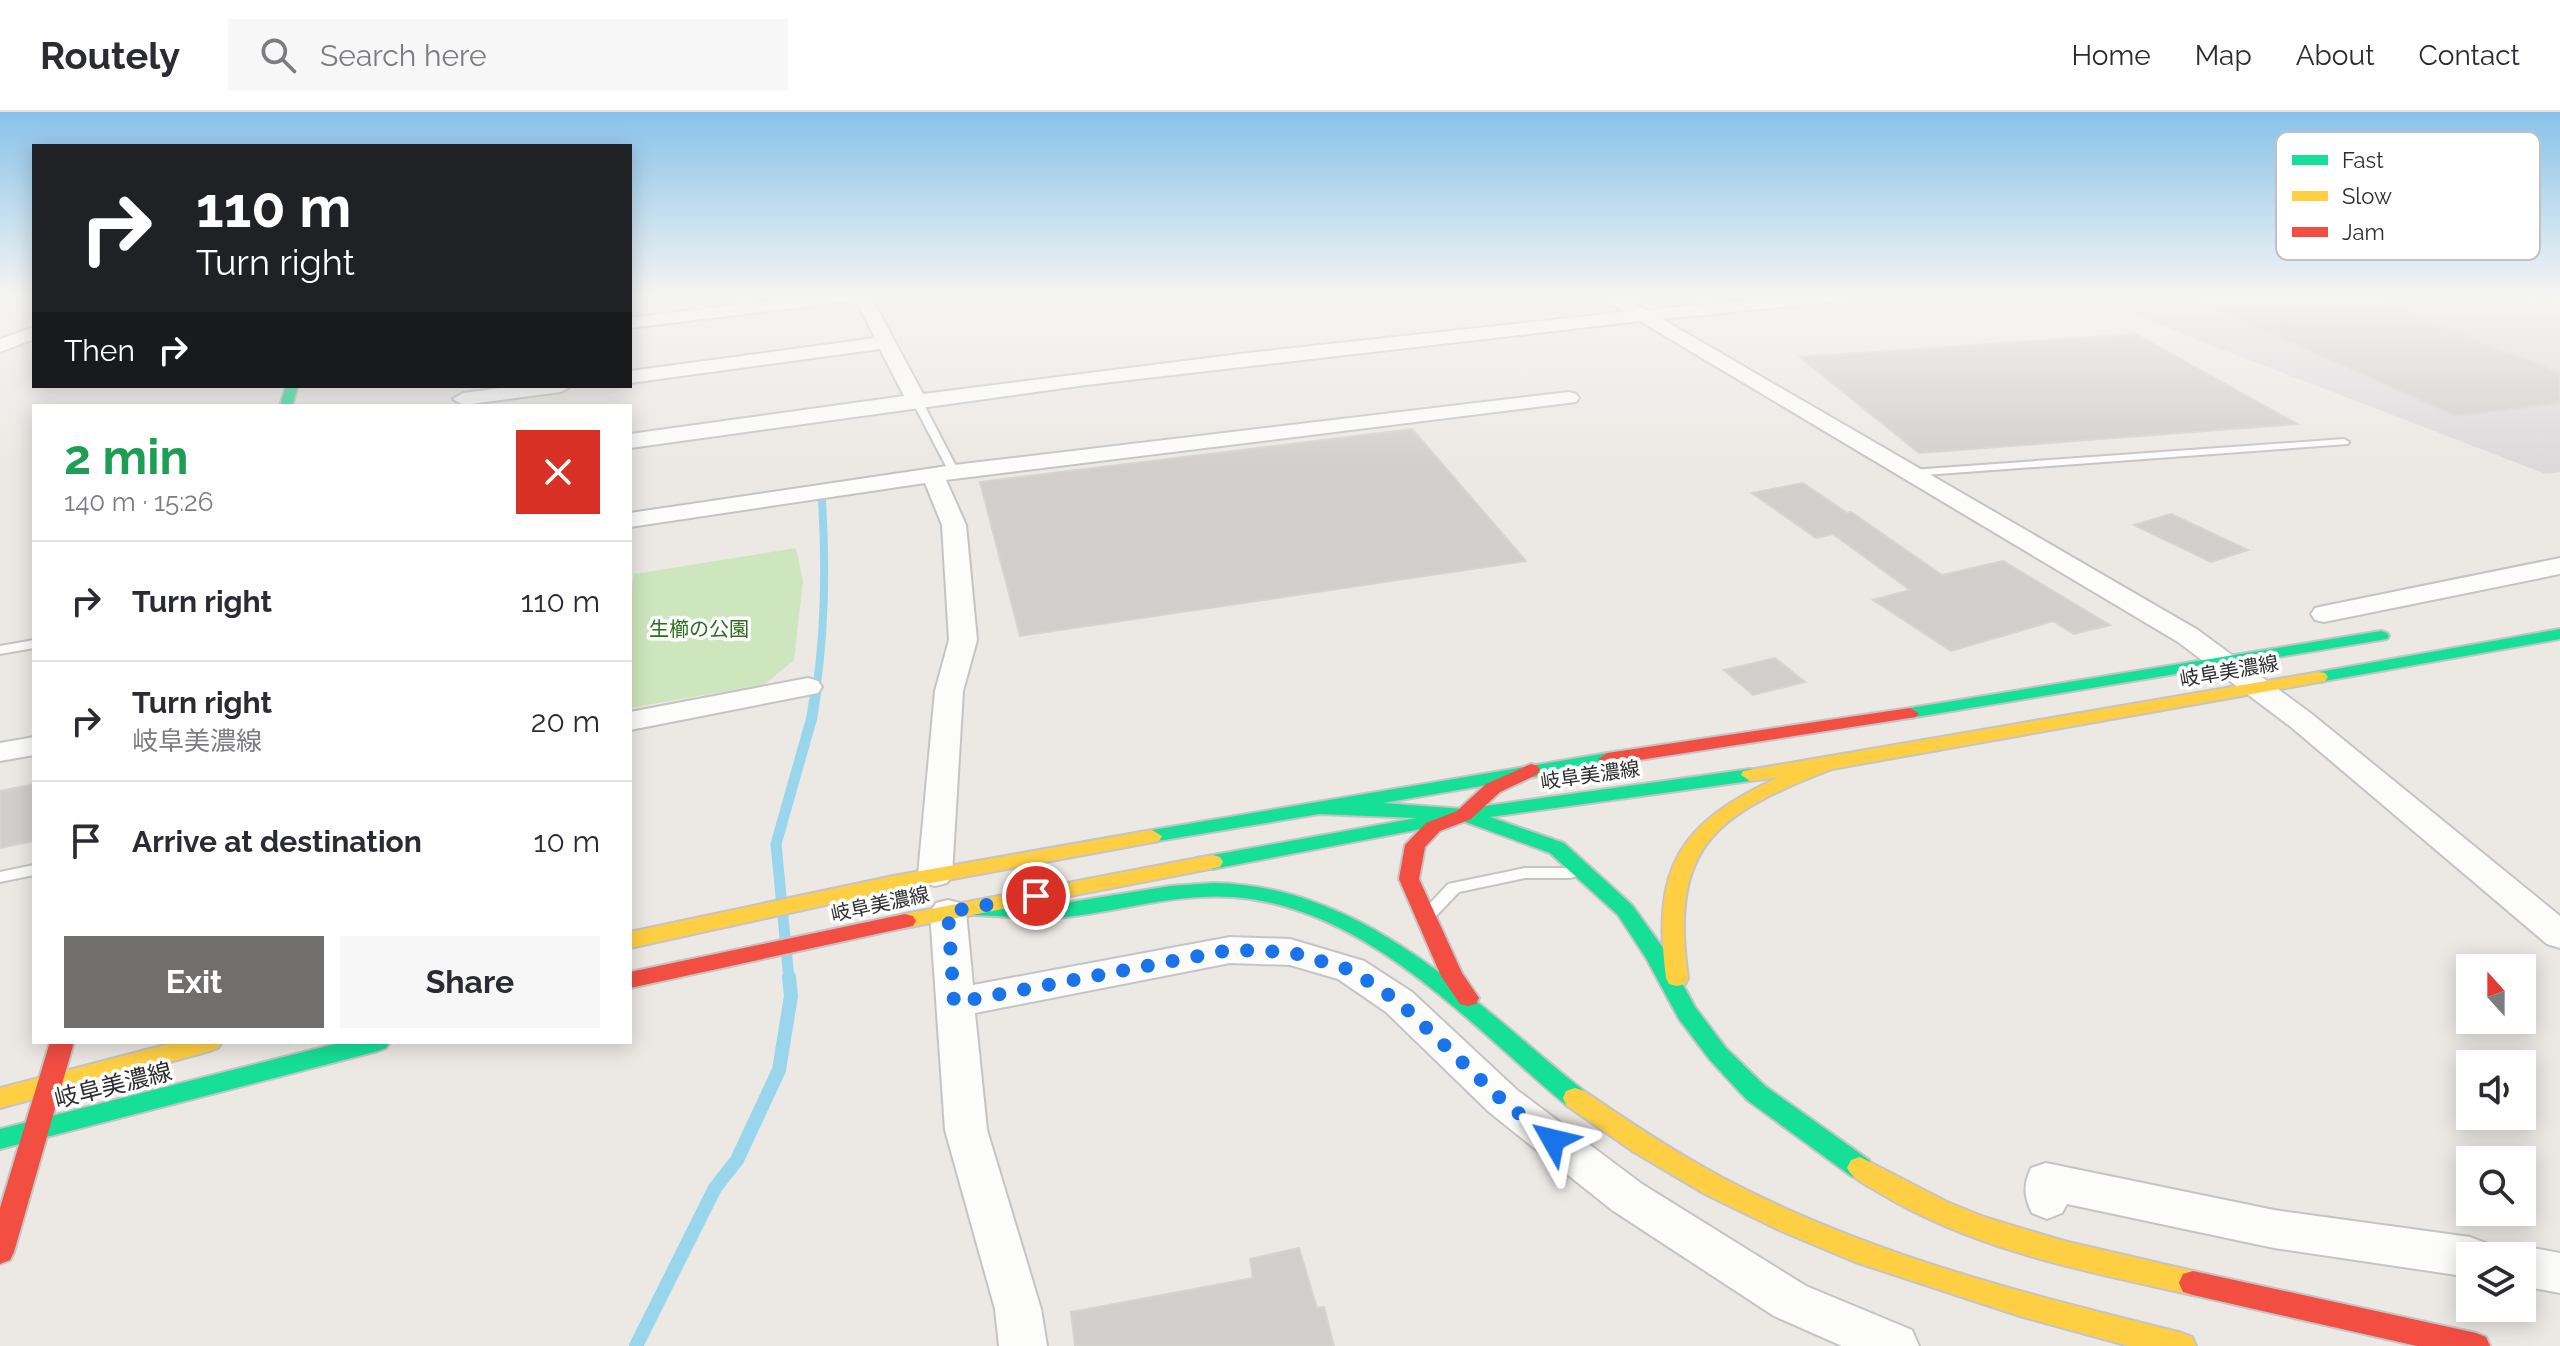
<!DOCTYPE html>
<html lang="en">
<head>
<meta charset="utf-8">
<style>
  :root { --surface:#fff; --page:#f7f7f7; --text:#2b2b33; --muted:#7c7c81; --line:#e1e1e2; --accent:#706f6e }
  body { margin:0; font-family:Raleway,"Noto Sans JP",sans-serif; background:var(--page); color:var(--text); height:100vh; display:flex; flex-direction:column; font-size:30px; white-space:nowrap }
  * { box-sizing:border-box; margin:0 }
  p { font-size:26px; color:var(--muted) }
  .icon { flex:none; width:44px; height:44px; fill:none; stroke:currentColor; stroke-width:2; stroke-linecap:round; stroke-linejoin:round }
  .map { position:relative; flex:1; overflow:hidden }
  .sheet { position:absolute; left:32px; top:292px; width:600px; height:640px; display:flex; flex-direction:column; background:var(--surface); border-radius:0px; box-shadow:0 4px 20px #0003 }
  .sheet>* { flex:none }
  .guide { position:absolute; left:32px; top:32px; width:600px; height:244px; border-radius:0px; box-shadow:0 4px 20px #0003; background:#202124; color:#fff; overflow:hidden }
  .needle { width:52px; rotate:339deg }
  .tools { position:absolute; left:2456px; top:842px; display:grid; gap:16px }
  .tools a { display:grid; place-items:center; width:80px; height:80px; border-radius:0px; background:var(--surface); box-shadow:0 4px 20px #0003; font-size:40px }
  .pin { position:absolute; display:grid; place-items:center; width:68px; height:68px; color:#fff; margin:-34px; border:4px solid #fff; border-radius:50%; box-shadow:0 2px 8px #0007 }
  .me { position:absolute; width:88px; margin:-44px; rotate:307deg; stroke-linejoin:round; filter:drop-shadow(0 0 6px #0008) }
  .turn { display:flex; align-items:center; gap:28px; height:168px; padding:0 32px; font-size:36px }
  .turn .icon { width:104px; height:104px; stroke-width:2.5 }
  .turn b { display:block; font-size:56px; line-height:68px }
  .then { display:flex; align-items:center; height:76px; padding:0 32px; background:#0003; gap:16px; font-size:30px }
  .round { display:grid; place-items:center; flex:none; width:84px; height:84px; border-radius:0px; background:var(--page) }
  .head { display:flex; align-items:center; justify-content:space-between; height:136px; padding:0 32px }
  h1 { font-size:48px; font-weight:700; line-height:60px; color:#1e9e55 }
  .button { display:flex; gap:16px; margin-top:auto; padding:16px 32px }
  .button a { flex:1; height:92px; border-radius:0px; background:var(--accent); color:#fff; font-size:32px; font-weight:700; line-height:92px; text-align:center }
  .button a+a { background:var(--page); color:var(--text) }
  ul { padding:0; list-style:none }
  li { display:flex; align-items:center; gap:24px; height:120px; padding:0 32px; border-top:2px solid var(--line) }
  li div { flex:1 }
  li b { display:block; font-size:30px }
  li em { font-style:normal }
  header { display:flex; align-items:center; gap:48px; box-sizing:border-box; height:112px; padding:0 40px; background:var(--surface); border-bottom:2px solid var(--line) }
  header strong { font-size:38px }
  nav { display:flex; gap:44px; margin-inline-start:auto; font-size:28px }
  .search { width:560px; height:72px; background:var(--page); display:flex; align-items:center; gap:20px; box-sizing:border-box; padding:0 28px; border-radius:0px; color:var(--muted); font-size:30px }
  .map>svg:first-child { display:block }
</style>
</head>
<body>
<header>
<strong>Routely</strong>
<div class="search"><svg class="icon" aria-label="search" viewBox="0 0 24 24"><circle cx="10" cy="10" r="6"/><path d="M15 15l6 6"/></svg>Search here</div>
<nav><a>Home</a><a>Map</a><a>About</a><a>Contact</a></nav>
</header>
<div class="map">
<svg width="2560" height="1234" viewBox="0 0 2560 1234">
  <rect width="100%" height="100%" fill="#ece8e4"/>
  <path fill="#dcd9db" d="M 2089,183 L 2515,183 L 2560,199 L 2560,360 L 2546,362 L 2200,229 Z"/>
  <path fill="#cee6be" d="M 796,436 L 803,469 L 794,548 L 765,572 L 630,596 L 630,486 L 634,462 Z"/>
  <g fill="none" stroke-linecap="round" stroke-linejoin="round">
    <path stroke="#99d6ec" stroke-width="8" d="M 816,580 C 825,517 826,453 822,389"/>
    <path stroke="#99d6ec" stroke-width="11" d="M 789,867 L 776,732 L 812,605 L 816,578"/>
    <path stroke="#99d6ec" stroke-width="14" d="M 636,1234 L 715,1076 L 737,1048 L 779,958 L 791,884 L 789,865"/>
  </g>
  <path fill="#d1cecb" stroke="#d7d4d0" stroke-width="2" d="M 2184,183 L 2362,183 L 2560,261 L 2560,291 L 2456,304 Z
    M 2136,222 L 2297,312 L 1919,341 L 1800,245 Z
    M 1412,317 L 1526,449 L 1020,524 L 980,370 Z
    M 1803,371 L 1847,401 L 1851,400 L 1942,463 L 2003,449 L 2110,513 L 2074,522 L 2053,509 L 1951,539 L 1873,488 L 1910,478 L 1833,422 L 1816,426 L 1752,381 Z
    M 2171,402 L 2248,438 L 2211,450 L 2134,413 Z
    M 1775,546 L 1805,570 L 1753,583 L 1724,558 Z
    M 34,672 L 34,729 L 0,736 L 0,679 Z
    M 1299,1136 L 1317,1196 L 1324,1195 L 1334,1234 L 1075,1234 L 1071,1200 L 1253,1166 L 1250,1147 Z"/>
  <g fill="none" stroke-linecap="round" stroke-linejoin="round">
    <defs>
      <path id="lane" d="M 913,285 L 921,287 L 959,360 L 958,362 L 954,363 L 949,360 L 911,287 Z
        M 2344,327 L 2349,330 L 2348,332 L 1911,364 L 1906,361 L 1911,358 Z
        M 34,528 L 34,536 L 0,542 L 0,534 Z
        M 34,753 L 34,763 L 0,770 L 0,760 Z
        M 1525,756 L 1569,756 L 1575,757 L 1577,761 L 1575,765 L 1569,766 L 1525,766 L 1459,780 L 1436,804 L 1424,804 L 1422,800 L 1448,772 Z"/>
      <path id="street" d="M 816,183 L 870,183 L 923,282 L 1239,242 L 1624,200 L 1600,183 L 1620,183 L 1646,198 L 1800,183 L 1858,183 L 1850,188 L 1662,207 L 2198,518 L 2313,603 L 2560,804 L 2560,836 L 2547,832 L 2291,615 L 2178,530 L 1640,209 L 1086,273 L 630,336 L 630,322 L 904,284 L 880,237 L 630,271 L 630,259 L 875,226 L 856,188 L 630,216 L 630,206 Z
        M 34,215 L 34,227 L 0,240 L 0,227 Z
        M 515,274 L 571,274 L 561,280 L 463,293 L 453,287 L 463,281 Z
        M 1569,280 L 1576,282 L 1579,286 L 1576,290 L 946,368 L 966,413 L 977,528 L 963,579 L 952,763 L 947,771 L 935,774 L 923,771 L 918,763 L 935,579 L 949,528 L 942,413 L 925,371 L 630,415 L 630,401 L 954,353 Z
        M 2560,446 L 2560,462 L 2324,510 L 2315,508 L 2311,502 L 2315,496 L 2324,494 Z
        M 808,566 L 818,569 L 822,575 L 818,581 L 630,618 L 630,600 Z
        M 34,625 L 34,643 L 0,649 L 0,631 Z
        M 948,788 L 960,791 L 966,800 L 973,873 L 1230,825 L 1290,827 L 1364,849 L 1412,880 L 1517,978 L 1642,1072 L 1806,1174 L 1912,1218 L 1919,1234 L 1842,1234 L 1774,1204 L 1612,1098 L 1489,1000 L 1386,900 L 1338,867 L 1290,853 L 1230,851 L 975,901 L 987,1018 L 1041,1197 L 1047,1234 L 999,1234 L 995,1197 L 945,1018 L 930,800 L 936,791 Z
        M 2046,1051 L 2274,1098 L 2470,1125 L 2486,1131 L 2492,1144 L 2470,1144 L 2470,1165 L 2274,1136 L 2067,1092 L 2062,1101 L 2047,1107 L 2032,1101 C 2024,1085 2023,1073 2031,1056 Z
        M 2522,1134 L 2560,1141 L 2560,1181 L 2522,1174 L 2522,1144 L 2504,1144 L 2506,1140 Z"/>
      <path id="fast" d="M 286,274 L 298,274 L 292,294 L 280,294 Z
        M 2560,517 L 2560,527 L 2319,570 L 2310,565 L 2319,560 Z
        M 2381,519 L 2387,521 L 2389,524 L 2387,527 L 1910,606 L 1901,601 L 1910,596 Z
        M 1607,641 L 1616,647 L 1614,651 L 1383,691 L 1464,697 L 1750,657 L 1757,659 L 1759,663 L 1750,669 L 1490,705 L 1564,731 L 1632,793 L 1663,836 L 1695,895 L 1726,936 L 1765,974 L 1869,1048 L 1873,1056 L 1869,1064 L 1860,1067 L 1851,1064 L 1747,988 L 1710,948 L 1679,907 L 1646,846 L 1618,803 L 1550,741 L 1463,709 L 1213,757 L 1206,755 L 1203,750 L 1206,745 L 1213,743 L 1417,706 L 1319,702 L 1152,730 L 1142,724 L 1152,718 Z
        M 1213,771 C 1365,773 1473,890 1584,979 L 1587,986 L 1584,993 L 1575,996 L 1566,993 C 1469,912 1367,795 1233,785 C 1176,781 1121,799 1065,805 C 1035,808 1004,804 974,803 L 967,801 L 963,796 L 967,791 L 974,789 L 1065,791 L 1170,774 Z
        M 343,930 L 390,930 L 386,936 L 378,939 L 0,1037 L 0,1017 Z"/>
      <path id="slow" d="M 2535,183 L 2549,183 L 2560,186 L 2560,193 Z
        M 2319,560 L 2325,561 L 2328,565 L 2325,569 L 1832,657 C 1716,702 1669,733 1688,866 L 1685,872 L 1677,874 L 1669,872 L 1666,866 C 1652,755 1678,712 1779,665 L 1750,669 L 1741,663 L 1743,659 Z
        M 1152,718 L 1162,724 L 1159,729 L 893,778 L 630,836 L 630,820 L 893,764 Z
        M 1213,743 L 1220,745 L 1223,750 L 1220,755 L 905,816 L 897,814 L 894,809 L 897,804 L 905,802 Z
        M 176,930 L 222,930 L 218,936 L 210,939 L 0,996 L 0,976 Z
        M 1575,976 L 1584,979 C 1629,1010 1674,1040 1723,1066 C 1866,1142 2025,1182 2182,1221 L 2192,1225 L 2196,1234 L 2129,1234 L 2023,1205 L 1855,1150 L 1779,1118 L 1705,1082 L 1634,1040 L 1566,993 L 1563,986 L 1566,979 Z
        M 1860,1045 L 1947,1090 L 1984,1105 L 2064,1129 L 2193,1159 L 2203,1162 L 2207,1171 L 2203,1180 L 2193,1183 C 2088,1160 1974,1138 1880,1081 C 1869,1074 1853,1068 1847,1056 L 1851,1048 Z"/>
      <path id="jam" d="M 1910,596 L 1919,601 L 1916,605 L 1607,653 L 1598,647 L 1607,641 Z
        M 1531,652 L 1538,654 L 1540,658 L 1538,662 L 1500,680 L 1471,707 L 1440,719 L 1425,735 L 1419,767 L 1462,861 L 1479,886 L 1476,892 L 1468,894 L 1460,892 L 1441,864 L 1399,767 L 1405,733 L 1426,711 L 1457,699 L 1486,672 Z
        M 905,802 L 913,804 L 916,809 L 913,814 L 630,876 L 630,860 Z
        M 50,930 L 74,930 L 14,1140 L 10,1148 L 0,1152 L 0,1096 Z
        M 2193,1159 L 2476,1221 L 2486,1225 L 2490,1234 L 2417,1234 L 2193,1183 L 2183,1180 L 2179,1171 L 2183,1162 Z"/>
    </defs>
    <use href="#lane" stroke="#c5c4c5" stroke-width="4"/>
    <use href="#street" stroke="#c5c4c5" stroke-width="4"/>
    <use href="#fast" stroke="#c5c4c5" stroke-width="4"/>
    <use href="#slow" stroke="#c5c4c5" stroke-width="4"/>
    <use href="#jam" stroke="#c5c4c5" stroke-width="4"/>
    <use href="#lane" fill="#fcfcfb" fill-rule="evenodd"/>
    <use href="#street" fill="#fcfcfb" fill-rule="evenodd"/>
    <use href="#fast" fill="#16e098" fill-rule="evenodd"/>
    <use href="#slow" fill="#ffcf43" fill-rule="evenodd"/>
    <use href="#jam" fill="#f24e42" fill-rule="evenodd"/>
  </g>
  <linearGradient id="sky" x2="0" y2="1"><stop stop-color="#88c2ea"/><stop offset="0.52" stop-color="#f6f5f3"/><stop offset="1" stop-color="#f6f5f3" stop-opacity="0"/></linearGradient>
  <rect width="2560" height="355" fill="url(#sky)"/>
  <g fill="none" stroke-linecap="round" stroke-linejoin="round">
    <path stroke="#1a73e8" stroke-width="14" stroke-dasharray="0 25.2" d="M 1036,784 L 948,800 L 954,891 L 1230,838 L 1290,840 L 1351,858 L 1399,890 L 1503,989 L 1553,1028"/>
  </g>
  <g text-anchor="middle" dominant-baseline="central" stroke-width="7" stroke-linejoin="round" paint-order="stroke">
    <g font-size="20" fill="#2c6e1b" stroke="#fff">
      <text x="699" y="517">生櫛の公園</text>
    </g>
    <g font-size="20" fill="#2e2e2e" stroke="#fff">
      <text transform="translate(2229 559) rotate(-10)">岐阜美濃線</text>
      <text transform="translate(1590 663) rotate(-8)">岐阜美濃線</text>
      <text transform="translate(880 792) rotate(-12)">岐阜美濃線</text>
    </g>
    <g font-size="24" fill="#2e2e2e" stroke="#fff">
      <text transform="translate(113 973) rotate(-14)">岐阜美濃線</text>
    </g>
  </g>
  <rect x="2276" y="20" width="264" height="128" rx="12" fill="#fff" stroke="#c0c0c0" stroke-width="2"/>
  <rect x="2292" y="43" width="36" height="10" fill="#16e098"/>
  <rect x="2292" y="79" width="36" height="10" fill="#ffcf43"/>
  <rect x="2292" y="115" width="36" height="10" fill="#f24e42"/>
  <g font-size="22" fill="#2e2e2e">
    <text x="2342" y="56">Fast</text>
    <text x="2342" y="92">Slow</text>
    <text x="2342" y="128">Jam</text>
  </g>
</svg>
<div class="tools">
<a><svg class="needle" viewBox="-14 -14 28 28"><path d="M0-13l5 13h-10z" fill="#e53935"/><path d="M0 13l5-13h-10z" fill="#7c7c81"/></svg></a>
<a><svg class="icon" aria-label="sound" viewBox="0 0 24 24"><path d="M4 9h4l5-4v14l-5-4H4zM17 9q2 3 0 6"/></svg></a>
<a><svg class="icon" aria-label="search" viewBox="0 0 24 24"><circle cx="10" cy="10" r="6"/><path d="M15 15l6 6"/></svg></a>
<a><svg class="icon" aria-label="layers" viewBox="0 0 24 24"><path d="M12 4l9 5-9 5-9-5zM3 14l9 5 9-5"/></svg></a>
</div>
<div class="pin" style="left:1036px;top:784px;background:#d93025"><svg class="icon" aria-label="arrive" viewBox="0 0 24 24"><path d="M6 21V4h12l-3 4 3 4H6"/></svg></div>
<svg class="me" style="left:1553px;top:1028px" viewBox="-20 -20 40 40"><path d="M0-17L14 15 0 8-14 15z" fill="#1a73e8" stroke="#fff" stroke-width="4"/></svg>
<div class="guide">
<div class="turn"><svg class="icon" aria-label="right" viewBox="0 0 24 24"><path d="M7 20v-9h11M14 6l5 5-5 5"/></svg><div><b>110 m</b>Turn right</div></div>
<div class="then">Then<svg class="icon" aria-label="right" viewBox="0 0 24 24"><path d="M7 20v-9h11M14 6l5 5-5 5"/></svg></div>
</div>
<section class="sheet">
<div class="head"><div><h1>2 min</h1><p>140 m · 15:26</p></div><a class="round" style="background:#d93025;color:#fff"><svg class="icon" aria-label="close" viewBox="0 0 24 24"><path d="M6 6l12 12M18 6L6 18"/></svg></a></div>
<ul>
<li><svg class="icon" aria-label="right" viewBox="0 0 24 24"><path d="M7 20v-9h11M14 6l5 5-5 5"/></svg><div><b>Turn right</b></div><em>110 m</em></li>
<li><svg class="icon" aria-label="right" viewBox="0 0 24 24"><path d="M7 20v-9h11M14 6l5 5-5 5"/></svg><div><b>Turn right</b><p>岐阜美濃線</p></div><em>20 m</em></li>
<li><svg class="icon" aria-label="arrive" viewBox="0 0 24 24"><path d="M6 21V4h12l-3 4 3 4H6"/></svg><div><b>Arrive at destination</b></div><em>10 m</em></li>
</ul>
<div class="button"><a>Exit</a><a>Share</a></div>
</section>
</div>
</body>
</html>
